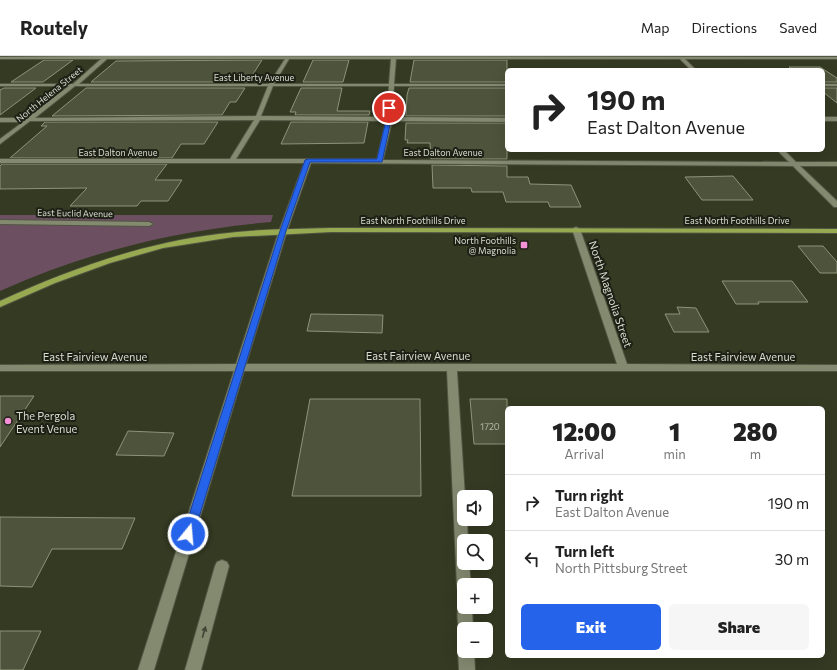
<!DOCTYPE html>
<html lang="en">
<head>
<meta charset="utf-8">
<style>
  :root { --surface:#fff; --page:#f6f6f6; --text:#222; --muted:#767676; --line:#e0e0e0; --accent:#2563eb }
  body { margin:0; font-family:Commissioner,sans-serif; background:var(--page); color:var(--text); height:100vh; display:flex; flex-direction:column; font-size:15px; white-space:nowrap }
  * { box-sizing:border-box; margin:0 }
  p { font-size:13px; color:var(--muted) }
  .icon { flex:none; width:22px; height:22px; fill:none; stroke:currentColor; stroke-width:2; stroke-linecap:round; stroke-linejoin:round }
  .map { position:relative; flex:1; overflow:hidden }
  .panel { position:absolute; left:505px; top:350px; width:320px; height:252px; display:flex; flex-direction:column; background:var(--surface); border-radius:6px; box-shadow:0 4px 16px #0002 }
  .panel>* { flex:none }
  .hud { position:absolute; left:505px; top:12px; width:320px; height:84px; border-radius:6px; box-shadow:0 4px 16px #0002; background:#fff; color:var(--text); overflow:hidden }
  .fabs { position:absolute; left:457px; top:434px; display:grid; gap:8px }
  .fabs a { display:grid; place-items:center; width:36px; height:36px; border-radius:6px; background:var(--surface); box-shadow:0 4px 16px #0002; font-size:20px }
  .pin { position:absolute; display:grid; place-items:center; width:34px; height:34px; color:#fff; margin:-17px; border:2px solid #fff; border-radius:50%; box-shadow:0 1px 4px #0007 }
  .me { position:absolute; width:44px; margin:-22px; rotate:17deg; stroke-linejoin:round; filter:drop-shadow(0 0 3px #0008) }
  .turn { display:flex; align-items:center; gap:14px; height:84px; padding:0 16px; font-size:18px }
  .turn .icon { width:52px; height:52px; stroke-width:2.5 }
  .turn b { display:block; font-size:28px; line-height:34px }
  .eta { display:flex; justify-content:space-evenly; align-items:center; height:68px; text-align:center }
  .eta b { font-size:24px; font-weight:800; line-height:28px }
  .primary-button { display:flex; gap:8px; margin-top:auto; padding:8px 16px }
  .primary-button a { flex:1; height:46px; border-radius:6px; background:var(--accent); color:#fff; font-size:16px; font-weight:800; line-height:46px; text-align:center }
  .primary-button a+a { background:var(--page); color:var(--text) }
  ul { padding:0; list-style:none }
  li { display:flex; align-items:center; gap:12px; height:56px; padding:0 16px; border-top:1px solid var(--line) }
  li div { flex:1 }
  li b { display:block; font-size:15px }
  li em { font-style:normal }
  header { display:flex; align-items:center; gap:24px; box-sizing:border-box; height:56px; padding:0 20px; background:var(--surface); border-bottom:1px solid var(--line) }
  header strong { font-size:19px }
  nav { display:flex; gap:22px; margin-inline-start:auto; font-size:14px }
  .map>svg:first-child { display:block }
</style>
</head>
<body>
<header>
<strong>Routely</strong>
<nav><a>Map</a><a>Directions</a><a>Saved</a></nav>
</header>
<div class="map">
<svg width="837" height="614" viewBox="0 0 837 614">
  <rect width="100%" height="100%" fill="#353a23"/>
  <path fill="#6c5062" d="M 0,159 L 273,159 L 271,166 C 177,174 86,196 0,235 Z"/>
  <path fill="#4e543b" stroke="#8d9479" d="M 44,4 L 73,4 L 43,26 L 11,26 Z
    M 262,4 L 248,26 L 91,26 L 116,5 Z
    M 313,4 L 349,4 L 343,26 L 303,26 Z
    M 414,4 L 507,4 L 507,26 L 410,26 Z
    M 789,11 L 820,11 L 837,22 L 837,26 L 823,26 L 823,14 L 793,14 Z
    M 4,32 L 36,32 L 0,59 L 0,34 Z
    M 86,32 L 245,32 L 236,46 L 230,46 L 222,59 L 52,60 Z
    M 301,32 L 342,32 L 337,55 L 370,55 L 369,59 L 295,59 L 296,56 L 290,56 Z
    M 409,32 L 507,32 L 507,60 L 406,60 L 407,39 Z
    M 823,32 L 837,32 L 837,47 L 823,36 Z
    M 45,66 L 218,66 L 204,88 L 181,88 L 172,102 L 10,102 L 47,70 L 41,70 Z
    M 291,66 L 368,66 L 364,87 L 281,88 Z
    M 406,67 L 507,67 L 507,103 L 431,103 L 430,87 L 407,87 L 408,84 L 405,84 Z
    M 2,108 L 167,108 L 155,124 L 182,124 L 168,145 L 141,145 L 137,150 L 70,150 L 87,132 L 0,133 L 0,110 Z
    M 432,109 L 507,110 L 507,121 L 528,121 L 530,128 L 571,129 L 581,151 L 550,151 L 548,146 L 506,146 L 503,136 L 472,136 L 471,132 L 433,132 Z
    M 733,120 L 753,144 L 702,144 L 685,121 Z
    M 798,190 L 823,190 L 837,206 L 837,217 L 820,217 Z
    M 722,225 L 792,225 L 808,246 L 758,246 L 759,248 L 736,248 Z
    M 677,251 L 696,252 L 709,276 L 674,276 L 665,258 L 680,258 Z
    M 311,258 L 383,259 L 382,277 L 307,275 Z
    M 0,340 L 34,340 L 0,391 Z
    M 310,343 L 420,343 L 421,440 L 292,440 Z
    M 470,343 L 507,343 L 507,388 L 474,388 Z
    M 128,375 L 174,377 L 164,400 L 116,399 Z
    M 0,461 L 135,462 L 122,493 L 52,493 L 32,531 L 0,530 Z
    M 0,575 L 41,575 L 23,614 L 0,614 Z"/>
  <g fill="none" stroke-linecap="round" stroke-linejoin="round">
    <defs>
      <path id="minor" d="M 110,0 L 837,1 L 837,3 L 685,3 L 696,14 L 691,14 L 680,3 L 396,3 L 394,28 L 507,28 L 507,30 L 394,30 L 392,61 L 507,62 L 507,66 L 392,65 L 383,104 L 789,106 L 777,94 L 784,94 L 796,106 L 837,106 L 837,110 L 800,110 L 837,145 L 837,151 L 834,151 L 793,110 L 311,107 L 287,175 L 246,308 L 617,308 L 572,173 L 576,171 L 580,173 L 627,308 L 837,309 L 837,315 L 457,315 L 465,441 L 464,441 L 464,463 L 467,463 L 468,485 L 464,485 L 464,507 L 469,507 L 471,529 L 464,529 L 464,538 L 459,536 L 457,531 L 447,315 L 244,315 L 154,614 L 138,614 L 234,315 L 0,315 L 0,309 L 236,308 L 279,175 L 304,107 L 0,107 L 0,103 L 230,103 L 254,64 L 30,65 L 0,88 L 0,83 L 23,66 L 0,66 L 0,62 L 27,62 L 69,30 L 0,30 L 0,28 L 73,28 L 101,3 L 0,3 L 0,1 ZM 107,3 L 285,3 L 269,28 L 79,28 ZM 289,3 L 391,3 L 389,28 L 274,28 ZM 75,30 L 268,30 L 256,60 L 35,62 ZM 273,30 L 389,30 L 386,61 L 261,60 ZM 260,64 L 386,65 L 377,103 L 236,103 Z
        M 823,28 L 837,28 L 837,30 L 823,30 Z
        M 823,61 L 837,61 L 837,65 L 823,65 Z
        M 0,164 L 149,166 L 153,168 L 149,170 L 0,168 Z
        M 222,504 L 227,506 L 229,510 L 201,614 L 185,614 L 215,510 L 217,506 Z
        M 464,544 L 464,551 L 472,551 L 473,573 L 464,573 L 464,580 L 461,578 C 457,569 456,555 460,546 Z
        M 464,588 L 464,595 L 474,595 L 475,614 L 459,614 L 458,595 L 461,590 Z"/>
      <path id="major" d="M 331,172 L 837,173 L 837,177 L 331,176 L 233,181 L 163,192 L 110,207 L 55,227 L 0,251 L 0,245 C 70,213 143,187 219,178 C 256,173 294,173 331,172 Z"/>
    </defs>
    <use href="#minor" stroke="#515542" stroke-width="2"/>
    <use href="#major" stroke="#515542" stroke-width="2"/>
    <use href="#minor" fill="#848a70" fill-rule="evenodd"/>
    <use href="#major" fill="#98aa51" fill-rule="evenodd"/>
  </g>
  <defs><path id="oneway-solid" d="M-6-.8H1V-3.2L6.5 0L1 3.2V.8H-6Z"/></defs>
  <use fill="#424536" href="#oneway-solid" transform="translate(204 576) rotate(-74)"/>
  <path fill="#2563eb" stroke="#184099" d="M 389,51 L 392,52 L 391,64 L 382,106 L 310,106 L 286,175 L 194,478 L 193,482 L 188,484 L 184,482 L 183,478 L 280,175 L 305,104 L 308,103 L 377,103 L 386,64 L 387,52 Z"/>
  <g fill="#f391d6" stroke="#1e2016" stroke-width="1.5">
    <rect x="520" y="185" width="8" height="8" rx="2"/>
    <circle cx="8" cy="365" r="4"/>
  </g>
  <g text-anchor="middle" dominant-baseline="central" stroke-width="4" stroke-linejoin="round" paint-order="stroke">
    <g font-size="9" fill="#d8dcce" stroke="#1e2016">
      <text x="254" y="21">East Liberty Avenue</text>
      <text transform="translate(49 38) rotate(-39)">North Helena Street</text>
      <text x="118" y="96">East Dalton Avenue</text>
      <text x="443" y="96">East Dalton Avenue</text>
      <text transform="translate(75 157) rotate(1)">East Euclid Avenue</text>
      <text x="413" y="164">East North Foothills Drive</text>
      <text x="737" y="164">East North Foothills Drive</text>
    </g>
    <g font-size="9" fill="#d8dcce" stroke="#1e2016" text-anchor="end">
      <text x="516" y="184">North Foothills<tspan x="516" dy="10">@ Magnolia</tspan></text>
    </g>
    <g font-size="9" fill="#b6baa9">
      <text x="490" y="370">1720</text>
    </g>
    <g font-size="11" fill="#d8dcce" stroke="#1e2016">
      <text transform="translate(611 238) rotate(71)">North Magnolia Street</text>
      <text x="418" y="299">East Fairview Avenue</text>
      <text x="95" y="300">East Fairview Avenue</text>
      <text x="743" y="300">East Fairview Avenue</text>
    </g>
    <g font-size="11" fill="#d8dcce" stroke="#1e2016" text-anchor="start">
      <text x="16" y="359">The Pergola<tspan x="16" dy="13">Event Venue</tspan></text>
    </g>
  </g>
</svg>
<div class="fabs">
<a><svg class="icon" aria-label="sound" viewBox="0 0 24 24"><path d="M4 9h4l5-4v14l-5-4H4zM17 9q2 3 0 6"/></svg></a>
<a><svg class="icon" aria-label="search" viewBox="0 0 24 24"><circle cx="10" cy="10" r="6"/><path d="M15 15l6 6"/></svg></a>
<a>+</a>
<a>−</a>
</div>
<div class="pin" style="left:389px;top:52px;background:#d93025"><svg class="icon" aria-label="arrive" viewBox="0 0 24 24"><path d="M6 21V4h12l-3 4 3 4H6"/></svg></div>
<svg class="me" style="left:188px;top:478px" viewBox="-20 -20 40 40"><circle r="17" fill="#2563eb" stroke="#fff" stroke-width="3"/><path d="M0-11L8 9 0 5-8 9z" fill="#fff"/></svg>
<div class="hud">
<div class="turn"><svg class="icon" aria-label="right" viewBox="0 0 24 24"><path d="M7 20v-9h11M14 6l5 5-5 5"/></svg><div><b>190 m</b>East Dalton Avenue</div></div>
</div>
<section class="panel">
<div class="eta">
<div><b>12:00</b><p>Arrival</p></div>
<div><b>1</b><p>min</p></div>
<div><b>280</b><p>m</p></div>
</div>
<ul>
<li><svg class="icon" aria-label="right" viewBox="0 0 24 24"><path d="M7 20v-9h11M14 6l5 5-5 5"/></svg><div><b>Turn right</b><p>East Dalton Avenue</p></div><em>190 m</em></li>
<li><svg class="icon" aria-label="left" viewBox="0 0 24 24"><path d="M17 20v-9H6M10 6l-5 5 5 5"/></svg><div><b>Turn left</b><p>North Pittsburg Street</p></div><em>30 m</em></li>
</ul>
<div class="primary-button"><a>Exit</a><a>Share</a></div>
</section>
</div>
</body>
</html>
